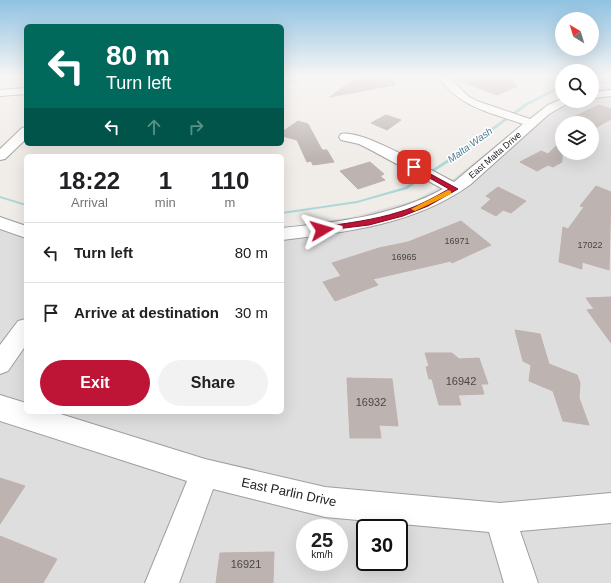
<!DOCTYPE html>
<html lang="en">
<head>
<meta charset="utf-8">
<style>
  :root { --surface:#fff; --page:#f2f2f2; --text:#202124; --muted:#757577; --line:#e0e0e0; --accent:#be1435 }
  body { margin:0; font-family:Arial,sans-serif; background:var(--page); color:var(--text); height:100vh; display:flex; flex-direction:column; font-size:15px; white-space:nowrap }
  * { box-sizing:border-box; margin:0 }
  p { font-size:13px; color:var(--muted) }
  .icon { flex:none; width:22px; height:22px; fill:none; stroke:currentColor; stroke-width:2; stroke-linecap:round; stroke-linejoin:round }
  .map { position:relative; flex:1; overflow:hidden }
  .panel { position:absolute; left:24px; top:154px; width:260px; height:260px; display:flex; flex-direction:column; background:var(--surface); border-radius:6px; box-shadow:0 4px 16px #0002 }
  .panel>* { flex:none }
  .hud { position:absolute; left:24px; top:24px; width:260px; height:122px; border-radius:6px; box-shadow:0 4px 16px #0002; background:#00695c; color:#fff; overflow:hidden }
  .needle { width:26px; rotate:322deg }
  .fabs { position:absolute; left:555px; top:12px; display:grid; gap:8px }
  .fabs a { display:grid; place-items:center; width:44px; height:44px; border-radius:50%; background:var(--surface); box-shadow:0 4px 16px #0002; font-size:20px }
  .speed { position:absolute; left:296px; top:519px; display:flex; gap:8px; font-size:20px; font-weight:700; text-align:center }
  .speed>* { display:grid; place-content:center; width:52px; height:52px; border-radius:50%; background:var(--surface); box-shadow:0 4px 16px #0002; line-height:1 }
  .speed small { font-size:10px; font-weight:400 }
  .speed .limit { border:2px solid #111; border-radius:6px; background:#fff; color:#111 }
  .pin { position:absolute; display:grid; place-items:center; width:34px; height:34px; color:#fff; margin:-17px; border-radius:8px; box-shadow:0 2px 6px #0006 }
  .me { position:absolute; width:44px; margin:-22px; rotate:83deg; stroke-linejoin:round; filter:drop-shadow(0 0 3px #0008) }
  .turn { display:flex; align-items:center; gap:14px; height:84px; padding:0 16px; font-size:18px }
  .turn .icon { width:52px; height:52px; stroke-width:2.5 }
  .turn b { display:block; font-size:28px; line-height:34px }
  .lanes { display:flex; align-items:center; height:38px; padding:0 16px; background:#0003; justify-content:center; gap:20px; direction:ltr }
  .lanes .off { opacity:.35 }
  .eta { display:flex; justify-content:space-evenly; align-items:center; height:68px; text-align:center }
  .eta b { font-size:24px; font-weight:700; line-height:28px }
  .cta { display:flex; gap:8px; margin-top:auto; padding:8px 16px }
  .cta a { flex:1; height:46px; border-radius:24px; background:var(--accent); color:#fff; font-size:16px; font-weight:700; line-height:46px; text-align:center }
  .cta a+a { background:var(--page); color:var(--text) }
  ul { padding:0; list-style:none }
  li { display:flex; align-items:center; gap:12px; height:60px; padding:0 16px; border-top:1px solid var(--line) }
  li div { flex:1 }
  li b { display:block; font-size:15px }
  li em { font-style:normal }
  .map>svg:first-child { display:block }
</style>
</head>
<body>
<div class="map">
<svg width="611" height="583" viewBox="0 0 611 583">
  <rect width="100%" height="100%" fill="#f0ece8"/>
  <path fill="#dfdede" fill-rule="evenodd" d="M 611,89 L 611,583 L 0,583 L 0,217 L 26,224 L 26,412 L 282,412 L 282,228 L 352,217 L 415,200 L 452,180 L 546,105 L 562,99 L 562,101 L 592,101 L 592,92 ZM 562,123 L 592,123 L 592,153 L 562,153 ZM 305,528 L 339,528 L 339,562 L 305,562 ZM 365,528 L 399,528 L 399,562 L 365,562 Z"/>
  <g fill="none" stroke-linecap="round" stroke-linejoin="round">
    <path fill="#add8d9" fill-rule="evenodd" d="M 611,81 L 611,83 L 592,84 L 592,82 Z
      M 562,87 L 562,89 L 557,90 L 528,105 L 455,158 L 407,189 L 357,203 L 282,214 L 282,212 L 357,201 L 405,187 L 453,156 L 526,103 L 555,88 Z
      M 0,196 L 26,204 L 26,206 L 0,198 Z"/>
  </g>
  <path fill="#bdb4b1" stroke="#c0b1ac" d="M 379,77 L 393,77 L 394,85 L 330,97 L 354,79 Z
    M 452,77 L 511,77 L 518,86 L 497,95 L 454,79 Z
    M 599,105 L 611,109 L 611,119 L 592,130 L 592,123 L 561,123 Z
    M 386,115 L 401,120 L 387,130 L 371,123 Z
    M 298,121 L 308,124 L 322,150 L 327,150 L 334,162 L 313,165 L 311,161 L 307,162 L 297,140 L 282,136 L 282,132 Z
    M 562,140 L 562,162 L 553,167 L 548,165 L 537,171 L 520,162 L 541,151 L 548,154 Z
    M 370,162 L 384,174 L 380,176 L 385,180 L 358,189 L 340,171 Z
    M 596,186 L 611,192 L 609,270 L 582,262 L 582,269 L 559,262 L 563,227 L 568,229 L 584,207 L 580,206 Z
    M 498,187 L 526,201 L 511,213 L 503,210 L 496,216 L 481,208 L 491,199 L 486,196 Z
    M 461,221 L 491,245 L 452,263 L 451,261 L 373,279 L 378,285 L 335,301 L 323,282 L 341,276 L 332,263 L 379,248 L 408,242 Z
    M 611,297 L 611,343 L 587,310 L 594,309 L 586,298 Z
    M 515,330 L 540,334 L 549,364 L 577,375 L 580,383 L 579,398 L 589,425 L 563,421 L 553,391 L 529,381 L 531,365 L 523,361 Z
    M 425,353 L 452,353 L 459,359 L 479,358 L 488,384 L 481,384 L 484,394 L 458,395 L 461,405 L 439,405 L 432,379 L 429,379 L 426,367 L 429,366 Z
    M 347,378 L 392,379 L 398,426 L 379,425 L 381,438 L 350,438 Z
    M 0,478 L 25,486 L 0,524 Z
    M 0,536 L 57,559 L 43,583 L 0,583 Z
    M 274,552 L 273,583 L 216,583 L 220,553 Z"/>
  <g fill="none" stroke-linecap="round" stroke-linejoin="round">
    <defs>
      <path id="minor" d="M 282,77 L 305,77 L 300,80 L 282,82 Z
        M 438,77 L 449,77 L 468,96 L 477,101 L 530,119 L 548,105 L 562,99 L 562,101 L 572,101 L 549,114 L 471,184 C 417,224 348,232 282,240 L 282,228 C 338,222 393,216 443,189 L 369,149 L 359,144 L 341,140 L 339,137 L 341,134 C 363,129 431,171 454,182 L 523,124 C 489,112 461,108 438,77 Z
        M 26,88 L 26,94 L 0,96 L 0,90 Z
        M 611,90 L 611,96 L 592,98 L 592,92 Z
        M 26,127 L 26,139 L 5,159 L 0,160 L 0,149 L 22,128 Z
        M 0,217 L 26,226 L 26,238 L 0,229 Z
        M 26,319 L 26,345 L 8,371 L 0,374 L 0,345 L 18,321 Z
        M 0,395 L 26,403 L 26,412 L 54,412 L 205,459 L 325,487 L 500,503 L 611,493 L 611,523 L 520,531 L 538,583 L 504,583 L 489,532 L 325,517 L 213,489 L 179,583 L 145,583 L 187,481 L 0,421 Z"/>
    </defs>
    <use href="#minor" stroke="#9e9e9e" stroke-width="2"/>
    <use href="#minor" fill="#fff" fill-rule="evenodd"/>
  </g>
  <linearGradient id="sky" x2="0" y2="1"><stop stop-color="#90c2e2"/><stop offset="0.48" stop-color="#f8f6f5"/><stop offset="1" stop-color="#f8f6f5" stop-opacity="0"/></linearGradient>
  <rect width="611" height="159" fill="url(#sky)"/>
  <path fill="#be1435" stroke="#7c0d22" d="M 414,165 L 458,189 L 428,206 L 403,216 L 369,225 L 319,231 L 318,230 L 322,227 C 348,223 374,220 399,212 C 417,207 433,198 449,189 L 412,168 L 411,167 Z"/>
  <path fill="#f59e0b" d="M 448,190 L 451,191 L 451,194 L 417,210 L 415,211 L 411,209 Z"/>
  <g text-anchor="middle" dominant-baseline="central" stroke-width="3" stroke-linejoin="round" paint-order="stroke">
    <g font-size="9" fill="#212121" stroke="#fff">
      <text transform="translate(495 155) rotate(-41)">East Malta Drive</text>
    </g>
    <g font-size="9" fill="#484645">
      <text x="457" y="241">16971</text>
      <text x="590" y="245">17022</text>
      <text x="404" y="257">16965</text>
    </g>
    <g font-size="10" font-style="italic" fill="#4b7c91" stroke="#fff">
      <text transform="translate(470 145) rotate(-36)">Malta Wash</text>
    </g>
    <g font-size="11" fill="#484645">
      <text x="461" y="381">16942</text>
      <text x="371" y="402">16932</text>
      <text x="246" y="564">16921</text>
    </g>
    <g font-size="13" fill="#212121" stroke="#fff">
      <text transform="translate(289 492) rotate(12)">East Parlin Drive</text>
    </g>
  </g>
</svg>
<div class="fabs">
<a><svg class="needle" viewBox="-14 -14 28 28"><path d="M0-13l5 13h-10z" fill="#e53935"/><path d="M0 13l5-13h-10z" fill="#757577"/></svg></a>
<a><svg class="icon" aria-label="search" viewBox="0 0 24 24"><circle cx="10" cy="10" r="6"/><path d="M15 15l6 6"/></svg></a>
<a><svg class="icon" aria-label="layers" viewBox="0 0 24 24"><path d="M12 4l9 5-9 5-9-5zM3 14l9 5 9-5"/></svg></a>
</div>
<div class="speed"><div>25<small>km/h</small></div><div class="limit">30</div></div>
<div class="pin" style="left:414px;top:167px;background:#d93025"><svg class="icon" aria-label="arrive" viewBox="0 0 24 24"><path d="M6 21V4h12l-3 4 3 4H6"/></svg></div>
<svg class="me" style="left:322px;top:230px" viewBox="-20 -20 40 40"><path d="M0-17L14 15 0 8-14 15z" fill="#be1435" stroke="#fff" stroke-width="4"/></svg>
<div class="hud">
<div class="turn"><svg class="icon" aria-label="left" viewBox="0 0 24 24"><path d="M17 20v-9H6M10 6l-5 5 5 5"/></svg><div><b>80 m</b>Turn left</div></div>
<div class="lanes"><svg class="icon" aria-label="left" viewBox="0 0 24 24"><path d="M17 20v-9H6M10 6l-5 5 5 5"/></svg><svg class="icon off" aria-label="ahead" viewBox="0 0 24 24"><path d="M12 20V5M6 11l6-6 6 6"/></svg><svg class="icon off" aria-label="right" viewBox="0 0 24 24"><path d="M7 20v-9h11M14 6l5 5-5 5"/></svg></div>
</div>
<section class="panel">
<div class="eta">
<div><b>18:22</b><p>Arrival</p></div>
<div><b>1</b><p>min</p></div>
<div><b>110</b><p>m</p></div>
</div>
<ul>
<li><svg class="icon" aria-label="left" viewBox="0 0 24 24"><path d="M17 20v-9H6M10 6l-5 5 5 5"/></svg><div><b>Turn left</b></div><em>80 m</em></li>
<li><svg class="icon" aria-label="arrive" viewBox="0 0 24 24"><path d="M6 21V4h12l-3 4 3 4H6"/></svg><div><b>Arrive at destination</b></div><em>30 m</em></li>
</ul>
<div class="cta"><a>Exit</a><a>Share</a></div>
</section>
</div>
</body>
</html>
